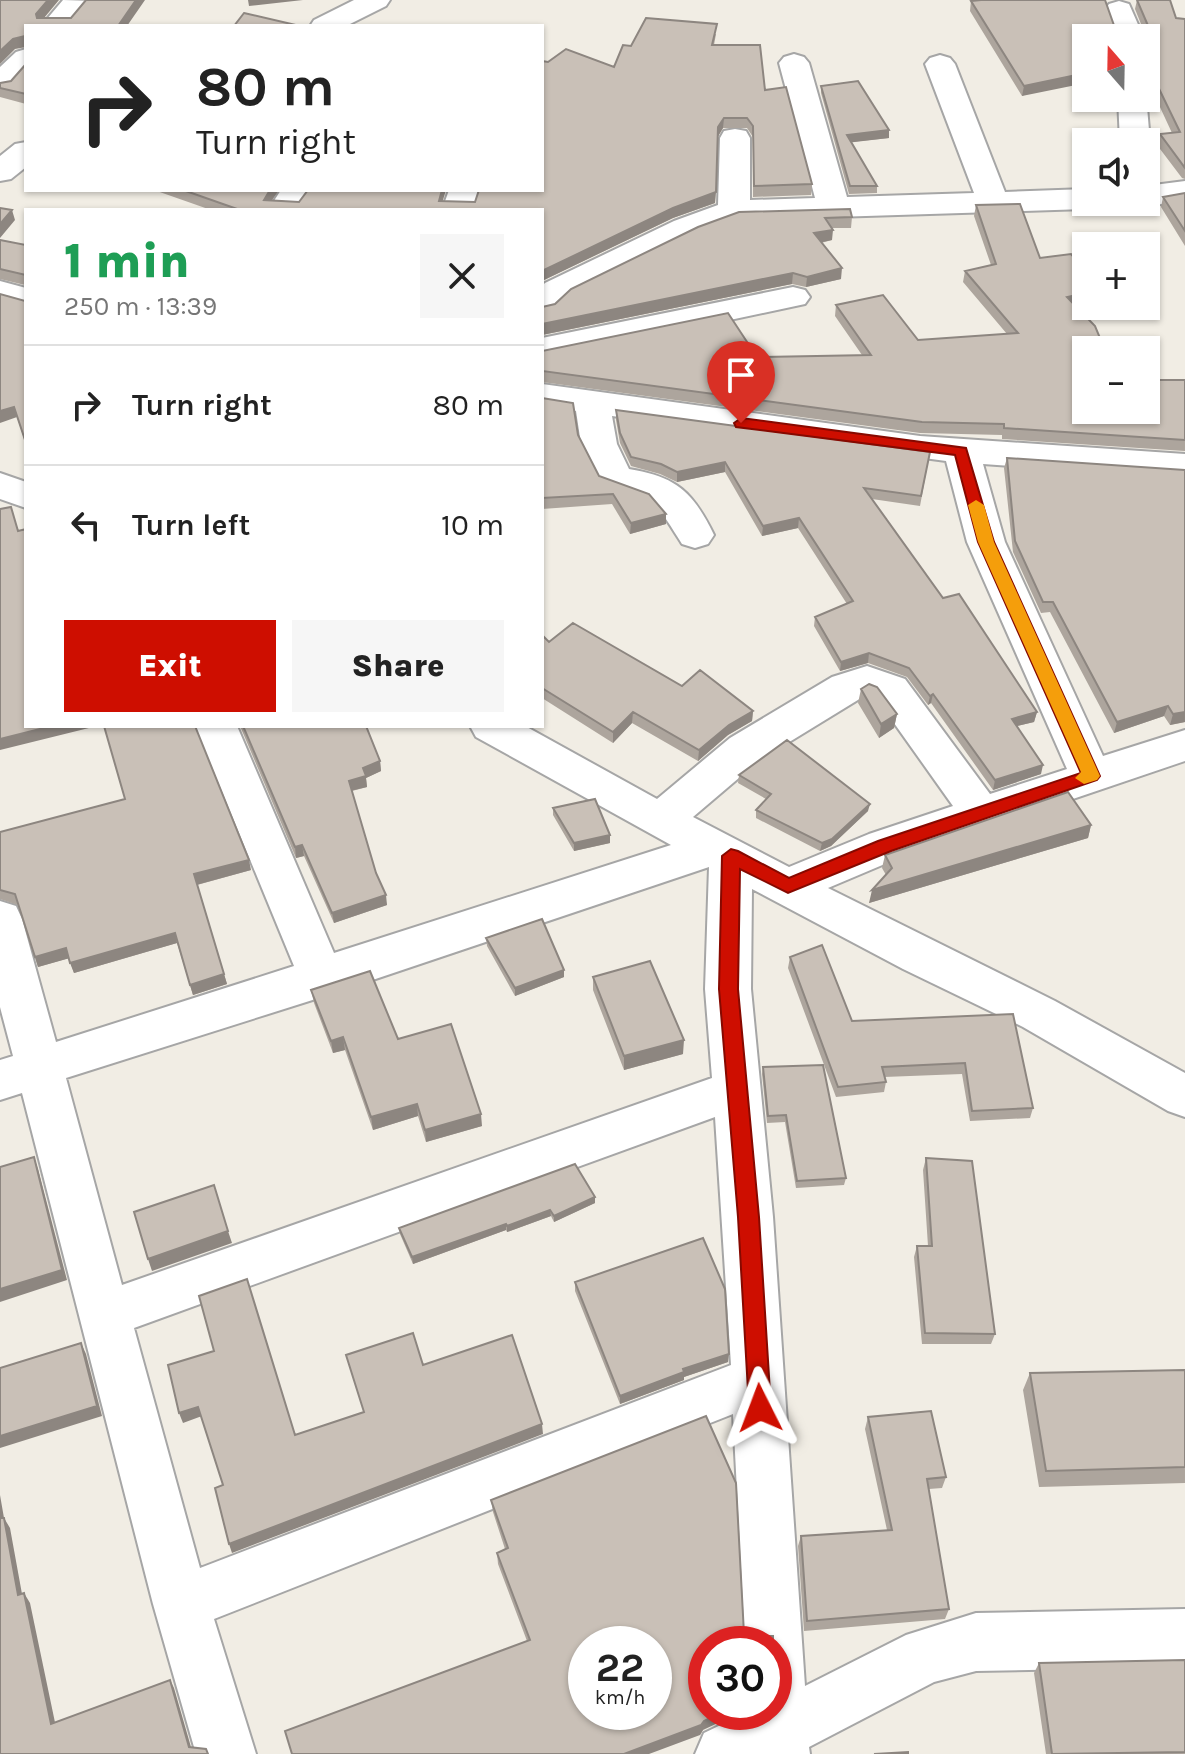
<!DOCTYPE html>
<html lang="en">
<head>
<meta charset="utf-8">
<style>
  :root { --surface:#fff; --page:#f6f6f6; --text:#222; --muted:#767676; --line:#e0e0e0; --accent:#ce0e00 }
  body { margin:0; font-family:Karla,sans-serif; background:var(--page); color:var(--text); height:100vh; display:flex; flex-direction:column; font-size:30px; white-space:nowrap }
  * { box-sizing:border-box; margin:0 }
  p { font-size:26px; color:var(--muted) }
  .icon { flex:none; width:44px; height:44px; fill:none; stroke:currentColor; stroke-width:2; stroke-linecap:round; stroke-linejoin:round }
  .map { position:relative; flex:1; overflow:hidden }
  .drawer { position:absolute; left:24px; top:208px; width:520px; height:520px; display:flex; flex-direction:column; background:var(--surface); border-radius:0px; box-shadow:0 2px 6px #0004 }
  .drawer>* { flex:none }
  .guide { position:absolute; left:24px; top:24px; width:520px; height:168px; border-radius:0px; box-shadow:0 2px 6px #0004; background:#fff; color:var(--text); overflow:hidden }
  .needle { width:52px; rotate:340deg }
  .buttons { position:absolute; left:1072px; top:24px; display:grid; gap:16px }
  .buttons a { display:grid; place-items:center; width:88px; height:88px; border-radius:0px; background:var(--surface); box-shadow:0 2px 6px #0004; font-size:40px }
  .speed { position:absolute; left:568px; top:1626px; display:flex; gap:16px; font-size:40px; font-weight:700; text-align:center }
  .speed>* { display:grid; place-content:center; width:104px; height:104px; border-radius:50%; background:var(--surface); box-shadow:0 2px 6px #0004; line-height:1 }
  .speed small { font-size:20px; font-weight:400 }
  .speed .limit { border:12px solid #d22; background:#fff; color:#111 }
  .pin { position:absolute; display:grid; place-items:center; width:68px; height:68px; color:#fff; margin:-82px -34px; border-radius:50% 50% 50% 0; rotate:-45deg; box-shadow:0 0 8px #0007 }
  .pin .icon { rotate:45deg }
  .me { position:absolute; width:88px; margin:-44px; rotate:357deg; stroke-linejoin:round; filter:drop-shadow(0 0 6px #0008) }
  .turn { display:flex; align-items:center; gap:28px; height:168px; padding:0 40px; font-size:36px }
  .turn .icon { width:104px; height:104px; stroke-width:2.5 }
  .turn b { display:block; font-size:56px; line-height:68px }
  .round { display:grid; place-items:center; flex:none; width:84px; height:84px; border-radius:0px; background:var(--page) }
  .overview { display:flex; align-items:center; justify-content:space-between; height:136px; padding:0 40px }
  h1 { font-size:48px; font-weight:800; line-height:60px; color:#1e9e55 }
  .button { display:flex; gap:16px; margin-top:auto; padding:16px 40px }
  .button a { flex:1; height:92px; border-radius:0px; background:var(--accent); color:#fff; font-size:32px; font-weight:800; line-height:92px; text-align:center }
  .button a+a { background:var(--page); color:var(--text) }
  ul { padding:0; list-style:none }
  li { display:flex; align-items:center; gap:24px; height:120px; padding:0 40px; border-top:2px solid var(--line) }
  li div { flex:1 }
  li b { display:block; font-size:30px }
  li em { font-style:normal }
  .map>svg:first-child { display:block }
</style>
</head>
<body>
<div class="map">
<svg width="1185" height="1754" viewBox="0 0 1185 1754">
  <rect width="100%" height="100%" fill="#f1ede4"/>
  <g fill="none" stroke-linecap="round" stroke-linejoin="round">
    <defs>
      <path id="minor" d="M 63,0 L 92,1 L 71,26 L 41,26 Z
        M 354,0 L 390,0 L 386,6 L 346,26 L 310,26 L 314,20 Z
        M 1119,1 L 1129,4 L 1144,38 L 1114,38 L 1105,10 L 1109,4 Z
        M 26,49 L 26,74 L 11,89 L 0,92 L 0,67 L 16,52 Z
        M 794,54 L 804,57 L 809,63 L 847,197 L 974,193 L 925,64 L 930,58 L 940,55 L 950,58 L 955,64 L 1005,192 L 1086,189 L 1086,202 L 1100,202 L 1086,209 L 738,220 L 696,235 L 569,297 L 554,312 L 542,315 L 542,286 L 545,283 L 674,221 L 718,205 L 720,138 L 724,131 L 735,129 L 746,131 L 750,138 L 750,200 L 815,198 L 779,63 L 784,57 Z
        M 1146,95 L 1150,142 L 1146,148 L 1146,142 L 1120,142 L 1118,98 L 1146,98 Z
        M 26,142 L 26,167 L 11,179 L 0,181 L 0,156 L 15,144 Z
        M 1185,181 L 1185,201 L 1146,206 L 1134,202 L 1146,202 L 1146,186 Z
        M 281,190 L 313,190 L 300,210 L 268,210 Z
        M 449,190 L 481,190 L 474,210 L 442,210 Z
        M 0,281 L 26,288 L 26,309 L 0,302 Z
        M 793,287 L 805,290 L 810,297 L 805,304 L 542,360 L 542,338 Z
        M 542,384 L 920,436 L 1185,454 L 1185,478 L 983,464 L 1005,542 L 1103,756 L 1185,730 L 1185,761 L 899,858 L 828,888 L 1055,1001 L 1185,1073 L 1185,1117 L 1168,1111 L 1023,1027 L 903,969 L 752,889 L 751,989 L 773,1217 L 805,1686 L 906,1635 L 976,1613 L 1185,1609 L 1185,1667 L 976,1671 L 934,1682 L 809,1747 L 810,1754 L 695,1754 L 704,1733 L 748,1712 L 774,1712 L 774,1644 L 745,1644 L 733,1414 L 214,1619 L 256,1754 L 196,1754 L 153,1604 L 22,1093 L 0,1100 L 0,1060 L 13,1056 L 0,1007 L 0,901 L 16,906 L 22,919 L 56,1042 L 294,966 L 195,726 L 237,726 L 334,953 L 671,845 L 476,737 L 470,726 L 525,726 L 657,799 L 730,738 L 832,677 L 867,666 L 905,679 L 990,794 L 1067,769 L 967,542 L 946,461 L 612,416 L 617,444 L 629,469 C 677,477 693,492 714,535 L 708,544 L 695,548 L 682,544 C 650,493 657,503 602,485 L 581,444 L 576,411 L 542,406 ZM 866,695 L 877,699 L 953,806 L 869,834 L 789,867 L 693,817 L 760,760 ZM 709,867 L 705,989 L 712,1078 L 122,1285 L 66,1078 L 322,997 ZM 715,1117 L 731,1365 L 200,1568 L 134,1328 Z
        M 0,473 L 26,482 L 26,508 L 0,499 Z"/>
    </defs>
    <use href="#minor" stroke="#a6a6a6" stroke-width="4"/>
    <use href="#minor" fill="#fff" fill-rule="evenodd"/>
  </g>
  <path fill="#ada59d" d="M 1137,0 L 1170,0 L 1176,18 L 1185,19 L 1185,179 L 1182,178 L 1157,145 L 1160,134 L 1172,133 L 1146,77 L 1146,38 L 1022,96 L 970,11 L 971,1 L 1116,31 L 1143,29 L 1135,9 Z
    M 716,34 L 714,45 L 765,90 L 812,184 L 811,195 L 753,197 L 753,137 L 747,128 L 723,128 L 717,138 L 715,203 L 673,218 L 544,280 L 542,210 L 211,210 L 154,190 L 279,190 L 272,200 L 299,202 L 475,202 L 548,62 L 614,67 L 631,46 Z
    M 26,64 L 26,104 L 0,97 L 0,83 L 11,81 Z
    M 821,86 L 889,130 L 889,138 L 851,142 L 877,186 L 877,193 L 849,194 L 821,93 Z
    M 1185,193 L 1185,246 L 1161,207 L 1163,197 Z
    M 976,205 L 1040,258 L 1075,305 L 1086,410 L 1185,380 L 1185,451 L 1002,439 L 1002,435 L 920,433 L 542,382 L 542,351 L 757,357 L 862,355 L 835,316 L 836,305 L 918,340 L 1007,334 L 963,282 L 965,271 L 991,265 L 974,216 Z
    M 739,212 L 852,217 L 851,228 L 832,228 L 832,240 L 821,243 L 841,279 L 806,287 L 792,284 L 542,335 L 542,307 L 555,304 Z
    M 0,240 L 26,245 L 26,445 L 17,417 L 25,285 L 0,279 Z
    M 542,398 L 578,435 L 599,476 L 666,524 L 630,534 L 612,504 L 542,509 Z
    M 616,410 L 930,452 L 920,506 L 872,499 L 943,598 L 1037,712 L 1034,722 L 1017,726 L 1041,774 L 993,790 L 931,703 L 928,705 L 907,677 L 868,663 L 840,671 L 814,626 L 815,617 L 847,604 L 798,528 L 762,536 L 725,472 L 677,482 L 660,474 L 631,466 L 620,443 L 616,420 Z
    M 1007,458 L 1185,470 L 1185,722 L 1170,725 L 1164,716 L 1114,733 L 1050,612 L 1041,613 L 1013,552 L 1004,468 Z
    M 542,635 L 549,642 L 753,711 L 752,721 L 728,735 L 698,761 L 632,723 L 613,743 L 542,698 Z
    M 861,689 L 897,714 L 894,728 L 879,738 L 858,703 Z
    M 240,726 L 366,726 L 380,761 L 381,771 L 366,778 L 367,787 L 352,791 L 376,873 L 387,905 L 334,923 L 304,856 L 296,858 Z
    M 739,775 L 868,811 L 831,846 L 820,851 L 756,818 L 756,810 L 766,799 L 738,783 Z
    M 125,799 L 251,870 L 197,885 L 227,984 L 193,995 L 177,943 L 74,973 L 69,958 L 38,967 L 18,905 L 0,899 L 0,832 Z
    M 553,808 L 610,843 L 574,851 L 553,815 Z
    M 1091,825 L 1088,838 L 869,903 L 886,875 L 882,868 L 885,855 Z
    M 486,938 L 564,970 L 564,977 L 515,996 L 487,946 Z
    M 790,957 L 852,1021 L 1013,1014 L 1033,1108 L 1030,1118 L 970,1121 L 962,1074 L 884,1077 L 886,1082 L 884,1092 L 836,1097 L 788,968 Z
    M 593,977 L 683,1054 L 624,1070 L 593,990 Z
    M 311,990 L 398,1039 L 482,1126 L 426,1142 L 418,1116 L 373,1130 L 345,1050 L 333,1053 L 314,1003 Z
    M 763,1067 L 846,1178 L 844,1185 L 796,1188 L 785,1122 L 767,1123 L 762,1074 Z
    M 926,1158 L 995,1334 L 991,1344 L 922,1344 L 914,1257 L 917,1246 L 928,1246 L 923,1170 Z
    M 595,1197 L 595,1203 L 554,1222 L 551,1216 L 507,1232 L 506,1230 L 413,1264 L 400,1234 L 399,1228 Z
    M 575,1282 L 728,1362 L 684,1377 L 684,1380 L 620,1404 L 575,1291 Z
    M 1185,1370 L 1185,1483 L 1039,1487 L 1023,1390 L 1030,1373 Z
    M 868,1417 L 946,1477 L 942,1488 L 929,1489 L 949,1609 L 945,1619 L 804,1631 L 798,1546 L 801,1536 L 887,1530 L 865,1429 Z
    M 491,1500 L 703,1730 L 700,1735 L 527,1641 L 498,1564 L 497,1553 L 505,1549 L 493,1512 Z
    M 1185,1660 L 1185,1754 L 1046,1754 L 1034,1673 L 1039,1663 Z"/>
  <path fill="#8d8680" d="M 48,0 L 59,0 L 39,24 L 36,14 Z
    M 136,0 L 145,0 L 127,26 L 118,26 Z
    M 248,0 L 303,0 L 249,6 Z
    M 25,36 L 26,47 L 15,49 L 0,64 L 0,51 L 13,39 Z
    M 1086,73 L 1086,83 L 1022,96 L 1024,86 Z
    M 724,118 L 723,128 L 717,138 L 718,127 Z
    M 889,130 L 889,138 L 846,143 L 847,135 Z
    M 270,190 L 279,190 L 265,210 L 264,200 Z
    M 442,190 L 446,190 L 440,210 L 439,201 Z
    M 716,192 L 715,203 L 673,218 L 544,280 L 542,282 L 542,271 L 543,270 L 673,208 Z
    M 12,210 L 15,220 L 0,238 L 0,224 Z
    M 833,230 L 832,240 L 813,244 L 814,233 Z
    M 842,268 L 841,279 L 806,287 L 807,277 Z
    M 793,273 L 792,284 L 542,335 L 542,324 Z
    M 1086,293 L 1086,303 L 1065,307 L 1067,297 Z
    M 14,407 L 17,417 L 0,423 L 0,411 Z
    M 725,462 L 725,472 L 677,482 L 677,472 Z
    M 666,514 L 666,524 L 630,534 L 631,523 Z
    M 799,518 L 798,528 L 762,536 L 763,526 Z
    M 869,653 L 868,663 L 840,671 L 841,662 Z
    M 933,694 L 931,703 L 928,705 L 930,696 Z
    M 1168,706 L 1164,716 L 1114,733 L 1117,722 Z
    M 753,711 L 752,721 L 728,735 L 698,761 L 699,750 L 729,725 Z
    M 633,712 L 632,723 L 613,743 L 613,732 Z
    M 1037,712 L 1034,722 L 1009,728 L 1012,719 Z
    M 1185,712 L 1185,722 L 1170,725 L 1173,714 Z
    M 897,714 L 894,728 L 879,738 L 881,724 Z
    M 52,726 L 97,726 L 0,750 L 0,739 Z
    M 380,761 L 381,771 L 366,778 L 367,787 L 350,791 L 349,781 L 363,768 Z
    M 1043,765 L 1041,774 L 993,790 L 995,780 Z
    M 870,804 L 868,811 L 831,846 L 820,851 L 822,843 Z
    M 1091,825 L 1088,838 L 869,903 L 872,890 Z
    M 610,835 L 610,843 L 574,851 L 574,843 Z
    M 302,845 L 304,856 L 296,858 L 295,847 Z
    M 249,860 L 251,870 L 196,885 L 194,874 Z
    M 386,895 L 387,905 L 334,923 L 332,913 Z
    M 175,933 L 177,943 L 74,973 L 70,963 Z
    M 66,948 L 70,958 L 38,967 L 35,957 Z
    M 564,970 L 564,977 L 515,996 L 515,988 Z
    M 224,974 L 227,984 L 193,995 L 190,985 Z
    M 343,1037 L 345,1050 L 333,1053 L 331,1041 Z
    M 684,1040 L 683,1054 L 624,1070 L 624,1056 Z
    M 417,1104 L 418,1116 L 373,1130 L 371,1117 Z
    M 481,1114 L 482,1126 L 426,1142 L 425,1130 Z
    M 34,1157 L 38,1169 L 67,1280 L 0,1302 L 0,1289 Z
    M 595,1197 L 595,1203 L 554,1222 L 554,1216 Z
    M 550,1210 L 551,1216 L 507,1232 L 507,1226 Z
    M 506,1224 L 506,1230 L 413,1264 L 412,1257 Z
    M 228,1231 L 232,1243 L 152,1271 L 148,1259 Z
    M 81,1343 L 86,1354 L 102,1416 L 0,1448 L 0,1436 Z
    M 729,1354 L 728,1362 L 684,1377 L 684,1380 L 620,1404 L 620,1396 L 683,1369 Z
    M 198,1407 L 202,1416 L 183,1423 L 179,1413 Z
    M 542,1424 L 543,1434 L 232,1553 L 229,1544 Z
    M 0,1495 L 4,1518 L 10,1528 L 24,1605 L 18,1595 L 0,1519 Z
    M 24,1593 L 30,1603 L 57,1732 L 51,1724 Z
    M 170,1680 L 174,1688 L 193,1754 L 189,1747 Z
    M 722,1712 L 741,1712 L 703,1730 L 700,1735 L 649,1754 L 624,1754 Z"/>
  <path fill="#c9c0b7" stroke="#8d8680" stroke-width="2" fill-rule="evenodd" d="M 0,0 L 48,0 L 36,14 L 37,18 L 71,18 L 86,0 L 136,0 L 118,26 L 26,26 L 26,50 L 25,36 L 13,39 L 0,51 Z
    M 981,0 L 1105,0 L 1116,31 L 1149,28 L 1137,0 L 1170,0 L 1176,18 L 1185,19 L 1185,168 L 1160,134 L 1180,132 L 1146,62 L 1146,38 L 1086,38 L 1086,73 L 1024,86 L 971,1 Z
    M 244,13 L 300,26 L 234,26 Z
    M 646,18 L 717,24 L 712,45 L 760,45 L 765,90 L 786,87 L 812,184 L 754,186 L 753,126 L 747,118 L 724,118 L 718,127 L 716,192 L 673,208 L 542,271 L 542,210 L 240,210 L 183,190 L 270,190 L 264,200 L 299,202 L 308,190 L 442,190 L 439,201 L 475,202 L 479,190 L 542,190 L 542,61 L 548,62 L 566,49 L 614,67 L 623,45 L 631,46 Z
    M 26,64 L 26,94 L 0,88 L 0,83 L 11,81 Z
    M 858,81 L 889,130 L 847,135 L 877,186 L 850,186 L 821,86 Z
    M 1185,193 L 1185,231 L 1163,197 Z
    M 1020,204 L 1040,258 L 1071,254 L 1086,271 L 1086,293 L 1067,297 L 1095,326 L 1105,350 L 1086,350 L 1086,410 L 1146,410 L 1146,380 L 1185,380 L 1185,440 L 1004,428 L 1004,424 L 922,422 L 542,371 L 542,351 L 728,313 L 757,357 L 871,355 L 836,305 L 883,295 L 918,340 L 1018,333 L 965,271 L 996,264 L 976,205 Z
    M 0,208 L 12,210 L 0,224 Z
    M 850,209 L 852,217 L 825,218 L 833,230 L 814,233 L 842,268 L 807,277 L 793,273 L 542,324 L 542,307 L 555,304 L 571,289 L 698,227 L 739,212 Z
    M 0,240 L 26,245 L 26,443 L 14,407 L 0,411 L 0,294 L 25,301 L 26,275 L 0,269 Z
    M 542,398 L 573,403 L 578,435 L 599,476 L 649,494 L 666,514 L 631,523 L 613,494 L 542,498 Z
    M 616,410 L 930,452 L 921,496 L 864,488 L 943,598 L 959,594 L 1037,712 L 1012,719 L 1043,765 L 995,780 L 933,694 L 930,696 L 909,668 L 869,653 L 841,662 L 815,617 L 853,601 L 799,518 L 763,526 L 725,462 L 677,472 L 661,464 L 631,457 L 620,433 Z
    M 1007,458 L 1185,470 L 1185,712 L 1173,714 L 1168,706 L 1117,722 L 1053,602 L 1043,602 L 1015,541 Z
    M 11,507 L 18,531 L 26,529 L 26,726 L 52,726 L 0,739 L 0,509 Z
    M 573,623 L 682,686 L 700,670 L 753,711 L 729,725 L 699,750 L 633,712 L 613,732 L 542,688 L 542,635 L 549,642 Z
    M 869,684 L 877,687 L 897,714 L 881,724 L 861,689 Z
    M 104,726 L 195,726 L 249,860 L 194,874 L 224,974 L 190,985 L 175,933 L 70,963 L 66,948 L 35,957 L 15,894 L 0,890 L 0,832 L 125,799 Z
    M 243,726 L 366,726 L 380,761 L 363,768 L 366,776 L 349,781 L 376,873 L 386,895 L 332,913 L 302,845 L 295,847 Z
    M 787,740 L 870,804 L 832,839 L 822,843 L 756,810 L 771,794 L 739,775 Z
    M 1068,792 L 1091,825 L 872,890 L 892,868 L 885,855 Z
    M 595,799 L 610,835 L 574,843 L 553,808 Z
    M 542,919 L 564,970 L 515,988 L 486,938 Z
    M 822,945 L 852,1021 L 1013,1014 L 1033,1108 L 972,1111 L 965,1063 L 882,1067 L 886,1082 L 838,1087 L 790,957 Z
    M 650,961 L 684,1040 L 624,1056 L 593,977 Z
    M 370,971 L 398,1039 L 451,1024 L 481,1114 L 425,1130 L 417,1104 L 371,1117 L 343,1037 L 331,1041 L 311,990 Z
    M 823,1065 L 846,1178 L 797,1181 L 786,1115 L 768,1116 L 763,1067 Z
    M 34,1157 L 62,1270 L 0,1289 L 0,1167 Z
    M 926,1158 L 972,1161 L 995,1334 L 925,1333 L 917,1246 L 932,1246 Z
    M 575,1164 L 595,1197 L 554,1216 L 550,1210 L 507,1226 L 506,1224 L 412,1257 L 399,1228 Z
    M 214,1185 L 228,1231 L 148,1259 L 134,1212 Z
    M 703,1238 L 725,1289 L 729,1354 L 683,1369 L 684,1372 L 620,1396 L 575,1282 Z
    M 247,1279 L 295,1435 L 364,1412 L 346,1355 L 413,1333 L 423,1365 L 512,1335 L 542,1424 L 229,1544 L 215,1488 L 223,1485 L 198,1407 L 179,1413 L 168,1365 L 214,1351 L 199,1296 Z
    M 81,1343 L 97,1406 L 0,1436 L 0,1368 Z
    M 1185,1370 L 1185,1467 L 1046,1471 L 1030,1373 Z
    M 931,1411 L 946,1477 L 927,1479 L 949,1609 L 807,1621 L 801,1536 L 892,1530 L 868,1417 Z
    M 706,1416 L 736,1483 L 744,1634 L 747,1636 L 773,1636 L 773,1644 L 706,1644 L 706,1712 L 722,1712 L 704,1721 L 701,1725 L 624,1754 L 292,1754 L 285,1731 L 530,1640 L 497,1553 L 508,1548 L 491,1500 ZM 586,1644 L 654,1644 L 654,1712 L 586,1712 Z
    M 0,1518 L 4,1518 L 18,1595 L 24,1593 L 51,1724 L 170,1680 L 189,1747 L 206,1749 L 208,1754 L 0,1754 Z
    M 1185,1660 L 1185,1752 L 1052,1754 L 1039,1663 Z
    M 908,1752 L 908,1754 L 874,1754 Z"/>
  <path fill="#ce0e00" stroke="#860900" stroke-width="2" d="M 741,418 L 966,448 L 994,542 L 1100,776 L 1097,780 L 891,851 L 788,893 L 740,869 L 738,989 L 759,1217 L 771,1408 L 768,1416 L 760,1419 L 752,1416 L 749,1408 L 738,1217 L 719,989 L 722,856 L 731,849 L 738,851 L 789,878 L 878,841 L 1081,773 L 978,542 L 955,455 L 736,427 L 734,423 Z"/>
  <path fill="#f59e0b" d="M 976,500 L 984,505 L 994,542 L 1100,776 L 1097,780 L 1084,784 L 1075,778 L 1081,772 L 978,542 L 968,505 Z"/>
</svg>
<div class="buttons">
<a><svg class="needle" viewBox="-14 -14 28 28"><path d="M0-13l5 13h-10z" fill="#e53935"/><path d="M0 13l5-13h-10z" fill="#767676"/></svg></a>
<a><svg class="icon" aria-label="sound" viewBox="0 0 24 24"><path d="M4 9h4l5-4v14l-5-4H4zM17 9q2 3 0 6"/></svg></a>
<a>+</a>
<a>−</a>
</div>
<div class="speed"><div>22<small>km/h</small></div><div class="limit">30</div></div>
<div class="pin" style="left:741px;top:423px;background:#d93025"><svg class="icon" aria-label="arrive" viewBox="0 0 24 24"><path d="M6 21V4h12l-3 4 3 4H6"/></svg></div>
<svg class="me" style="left:760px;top:1408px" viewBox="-20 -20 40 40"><path d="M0-17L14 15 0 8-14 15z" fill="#ce0e00" stroke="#fff" stroke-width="4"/></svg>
<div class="guide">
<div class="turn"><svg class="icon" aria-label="right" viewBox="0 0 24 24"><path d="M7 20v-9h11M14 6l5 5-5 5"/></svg><div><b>80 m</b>Turn right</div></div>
</div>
<section class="drawer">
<div class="overview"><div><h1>1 min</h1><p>250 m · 13:39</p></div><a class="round"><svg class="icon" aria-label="close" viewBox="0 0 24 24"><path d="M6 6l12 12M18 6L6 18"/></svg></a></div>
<ul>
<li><svg class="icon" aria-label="right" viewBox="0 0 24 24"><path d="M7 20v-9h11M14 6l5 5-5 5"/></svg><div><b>Turn right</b></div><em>80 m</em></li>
<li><svg class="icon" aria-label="left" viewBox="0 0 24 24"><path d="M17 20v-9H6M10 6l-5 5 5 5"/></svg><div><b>Turn left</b></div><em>10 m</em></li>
</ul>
<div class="button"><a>Exit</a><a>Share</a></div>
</section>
</div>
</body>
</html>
